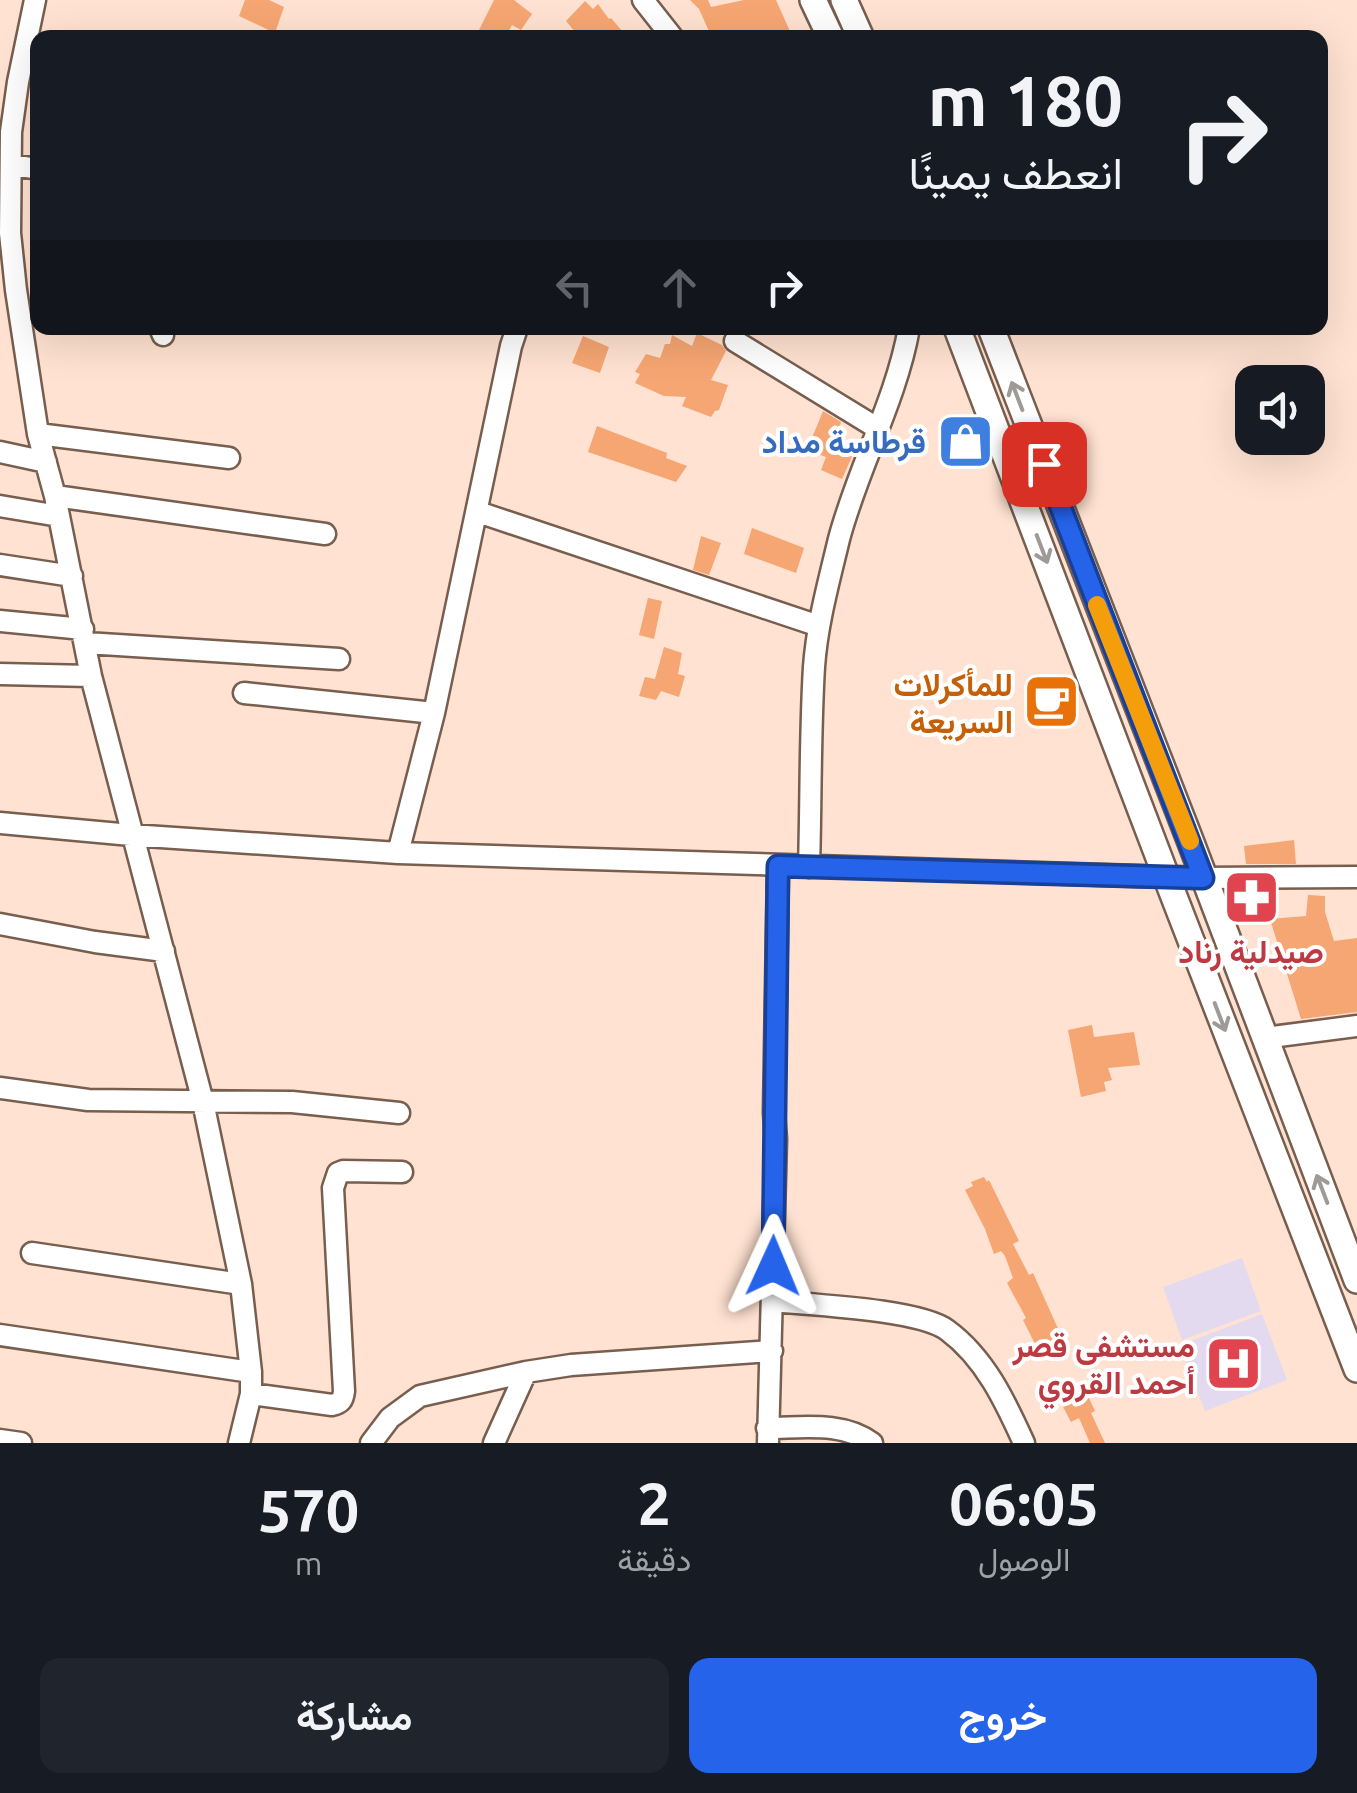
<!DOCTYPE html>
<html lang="ar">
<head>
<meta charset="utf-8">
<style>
  :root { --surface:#171b24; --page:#20242c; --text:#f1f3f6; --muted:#9ea1a6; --accent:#2563eb }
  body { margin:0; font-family:Ubuntu,Vazirmatn,sans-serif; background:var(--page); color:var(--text); direction:rtl; height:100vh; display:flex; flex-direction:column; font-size:38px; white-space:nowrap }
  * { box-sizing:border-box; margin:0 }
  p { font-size:32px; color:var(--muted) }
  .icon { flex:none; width:55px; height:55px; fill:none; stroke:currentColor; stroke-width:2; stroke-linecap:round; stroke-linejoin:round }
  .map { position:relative; height:1443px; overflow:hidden; direction:ltr }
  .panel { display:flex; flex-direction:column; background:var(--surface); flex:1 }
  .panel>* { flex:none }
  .hud { position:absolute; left:30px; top:30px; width:1298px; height:305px; border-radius:20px; box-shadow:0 10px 40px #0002; direction:rtl; background:#171b24; color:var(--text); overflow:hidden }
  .controls { position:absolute; left:1235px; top:365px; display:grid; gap:20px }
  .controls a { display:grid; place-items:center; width:90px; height:90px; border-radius:20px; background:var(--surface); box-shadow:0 10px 40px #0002; font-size:50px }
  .pin { position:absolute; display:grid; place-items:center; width:85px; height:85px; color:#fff; margin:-42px; border-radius:20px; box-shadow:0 5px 15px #0006 }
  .me { position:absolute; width:110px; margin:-55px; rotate:1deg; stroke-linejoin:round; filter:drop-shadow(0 0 8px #0008) }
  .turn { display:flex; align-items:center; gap:35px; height:210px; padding:0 40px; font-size:45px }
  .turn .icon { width:130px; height:130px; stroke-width:2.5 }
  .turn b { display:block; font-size:70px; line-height:85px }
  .lanes { display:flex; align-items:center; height:95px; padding:0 40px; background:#0003; justify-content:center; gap:50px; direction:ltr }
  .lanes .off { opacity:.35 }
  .eta { display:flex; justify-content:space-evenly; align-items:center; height:170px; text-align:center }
  .eta b { font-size:60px; font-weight:700; line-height:70px }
  .cta { display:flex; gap:20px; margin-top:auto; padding:20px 40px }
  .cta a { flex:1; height:115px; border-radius:20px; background:var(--accent); color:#fff; font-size:40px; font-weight:700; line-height:115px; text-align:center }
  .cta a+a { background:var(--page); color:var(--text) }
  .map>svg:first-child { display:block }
</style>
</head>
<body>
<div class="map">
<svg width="1357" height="1443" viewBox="0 0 1357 1443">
  <rect width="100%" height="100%" fill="#ffe2d1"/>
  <path fill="#e3daf0" d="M 1242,1258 L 1261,1311 L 1182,1340 L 1163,1287 Z
    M 1262,1314 L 1287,1380 L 1205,1411 L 1180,1345 Z"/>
  <path fill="#f6a672" d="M 245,0 L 269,0 L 284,7 L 275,33 L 239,16 Z
    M 494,0 L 514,0 L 532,14 L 521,30 L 512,25 L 505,38 L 475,38 Z
    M 690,0 L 708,0 L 711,7 L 744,0 L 776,0 L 793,38 L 712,38 L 699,9 Z
    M 585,1 L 593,9 L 598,4 L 609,19 L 611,18 L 623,32 L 618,38 L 580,38 L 566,21 Z
    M 697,333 L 722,345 L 726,351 L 711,380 L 728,385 L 719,410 L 715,411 L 711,417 L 682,406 L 686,397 L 664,396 L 635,383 L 640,374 L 635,372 L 646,354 L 660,358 L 665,344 L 670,344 L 672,335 L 692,346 Z
    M 583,336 L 609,347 L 600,373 L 572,363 Z
    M 823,411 L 841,422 L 836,439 L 843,441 L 841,445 L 855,450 L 842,479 L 821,470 L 826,457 L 807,450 Z
    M 597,426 L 667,453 L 666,458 L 687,466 L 676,482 L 588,452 Z
    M 752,528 L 804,548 L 796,573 L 744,554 Z
    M 701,536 L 721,543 L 709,575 L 693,570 Z
    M 648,598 L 662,601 L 654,639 L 639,635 Z
    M 664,647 L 682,653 L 678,674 L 685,676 L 679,697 L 661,691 L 656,700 L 639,696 L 645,677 L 655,679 Z
    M 1294,840 L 1296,864 L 1246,864 L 1244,846 Z
    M 1308,895 L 1325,896 L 1325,912 L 1334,941 L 1357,938 L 1357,1012 L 1301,1019 L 1270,919 L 1306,916 Z
    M 1092,1025 L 1094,1037 L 1134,1032 L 1140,1065 L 1108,1068 L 1112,1080 L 1104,1082 L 1106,1091 L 1081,1097 L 1068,1030 Z
    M 984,1177 L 987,1182 L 989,1180 L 1019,1241 L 1013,1244 L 1029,1275 L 1033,1273 L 1060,1333 L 1055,1335 L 1056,1338 L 1046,1347 L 1043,1341 L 1036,1346 L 1023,1320 L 1026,1318 L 1007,1283 L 1013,1278 L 1005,1256 L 1001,1251 L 994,1254 L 985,1229 L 965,1190 L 973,1186 L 971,1182 Z
    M 1082,1383 L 1095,1411 L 1091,1413 L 1105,1443 L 1090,1443 L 1079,1418 L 1071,1422 L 1058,1397 Z"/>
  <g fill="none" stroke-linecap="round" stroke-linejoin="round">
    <defs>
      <path id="minor" d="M 35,0 L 18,82 L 11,132 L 10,233 L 16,290 L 38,434 L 55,496 L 91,676 L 203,1102 L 241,1284 L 251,1372 L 251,1394 L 239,1443
        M 643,0 L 673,38
        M 13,165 L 38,169
        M 160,328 L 163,335
        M 735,341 L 877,428
        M 38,434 L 229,458
        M 0,452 L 46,462
        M 55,496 L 325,534
        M 0,506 L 59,516
        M 478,512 L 819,626
        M 0,565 L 72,576
        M 0,621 L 83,629
        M 86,643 L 339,659
        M 0,674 L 91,676
        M 244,693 L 434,713
        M 0,823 L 131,835 L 398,853 L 1203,878 L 1357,877
        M 398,853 L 434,713 L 511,346 L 517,328
        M 809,867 C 811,801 810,733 814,667 C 817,624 829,581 839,539 C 858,467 896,401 909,328
        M 0,924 L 95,942 L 164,951
        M 1264,1038 L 1357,1026
        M 0,1088 L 88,1100 L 292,1102 L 399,1113
        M 32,1253 L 241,1284
        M 772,1301 C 811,1305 918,1309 947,1330 C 985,1358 1005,1401 1024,1443
        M 0,1335 L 251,1372
        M 251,1394 L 332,1405 C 341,1403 343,1400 344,1391 L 333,1188 L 338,1173 L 343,1171 L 402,1172
        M 767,1428 C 802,1428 842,1421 872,1443
        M 0,1440 L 21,1443
        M 371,1443 L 390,1418 L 420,1396 L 526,1372 L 571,1365 L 772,1351
        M 494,1443 L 526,1372
        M 768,1443 L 776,1139 L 774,1113 L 778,866"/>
      <path id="major" d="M 813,0 L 831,38
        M 844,0 L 861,38
        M 957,328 L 1166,876 L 1357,1369
        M 991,328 L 1190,840 L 1357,1280"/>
    </defs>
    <use href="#minor" stroke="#775e4f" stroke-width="25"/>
    <use href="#major" stroke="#775e4f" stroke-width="30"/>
    <use href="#minor" stroke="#fff" stroke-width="20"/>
    <use href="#major" stroke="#fff" stroke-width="25"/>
  </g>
  <defs><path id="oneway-shaft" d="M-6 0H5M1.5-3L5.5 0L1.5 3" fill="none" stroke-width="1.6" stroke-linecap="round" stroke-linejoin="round" transform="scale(2.5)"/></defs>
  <g stroke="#9e9a97">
    <use href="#oneway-shaft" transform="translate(1017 396) rotate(-111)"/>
    <use href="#oneway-shaft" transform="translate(1042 549) rotate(69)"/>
    <use href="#oneway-shaft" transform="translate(1220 1017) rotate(69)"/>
    <use href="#oneway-shaft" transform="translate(1322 1189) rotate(-111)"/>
  </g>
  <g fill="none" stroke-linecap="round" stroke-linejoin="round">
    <defs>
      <path id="route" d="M 773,1266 L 778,866 L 1203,878 L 1044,464"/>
    </defs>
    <use href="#route" stroke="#184099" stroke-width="25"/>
    <use href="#route" stroke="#2563eb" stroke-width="18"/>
    <path stroke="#f59e0b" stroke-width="18" d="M 1097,605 L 1190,841"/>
  </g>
  <defs>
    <symbol id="shop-square" viewBox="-11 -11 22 22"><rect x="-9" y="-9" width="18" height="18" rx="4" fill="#3f7fe0" stroke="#fff"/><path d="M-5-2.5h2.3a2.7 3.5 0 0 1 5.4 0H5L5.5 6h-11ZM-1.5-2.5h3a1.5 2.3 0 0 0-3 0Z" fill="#fff"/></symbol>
    <symbol id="cafe-square" viewBox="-11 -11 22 22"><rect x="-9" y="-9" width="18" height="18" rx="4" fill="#e8710a" stroke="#fff"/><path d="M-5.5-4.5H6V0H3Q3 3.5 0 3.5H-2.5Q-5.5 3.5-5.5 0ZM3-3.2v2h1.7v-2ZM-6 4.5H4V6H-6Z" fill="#fff"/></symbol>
    <symbol id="pharmacy-square" viewBox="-11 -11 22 22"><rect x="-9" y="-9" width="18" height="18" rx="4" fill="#e0444e" stroke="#fff"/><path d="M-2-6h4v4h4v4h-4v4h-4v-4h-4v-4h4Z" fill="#fff"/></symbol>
    <symbol id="hospital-square" viewBox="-11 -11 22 22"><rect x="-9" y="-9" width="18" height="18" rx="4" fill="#e0444e" stroke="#fff"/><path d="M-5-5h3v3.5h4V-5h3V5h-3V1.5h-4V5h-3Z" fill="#fff"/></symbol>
  </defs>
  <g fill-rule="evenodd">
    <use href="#shop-square" x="934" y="410" width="63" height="63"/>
    <use href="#cafe-square" x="1020" y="670" width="63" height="63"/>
    <use href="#pharmacy-square" x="1220" y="866" width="63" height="63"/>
    <use href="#hospital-square" x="1202" y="1332" width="63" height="63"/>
  </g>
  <g text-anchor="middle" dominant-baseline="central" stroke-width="8" stroke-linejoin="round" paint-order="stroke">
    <g font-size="32" font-weight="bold" fill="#366cbe" stroke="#fff" text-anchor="end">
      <text x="926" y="441">قرطاسة مداد</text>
    </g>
    <g font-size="32" font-weight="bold" fill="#c56008" stroke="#fff" text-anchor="end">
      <text x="1013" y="684">للمأكرلات<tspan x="1013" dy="37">السريعة</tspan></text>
    </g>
    <g font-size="32" font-weight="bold" fill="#be3a42" stroke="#fff">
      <text x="1251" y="951">صيدلية رناد</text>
      <text x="1195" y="1345" text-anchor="end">مستشفى قصر<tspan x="1195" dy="37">أحمد القروي</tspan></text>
    </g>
  </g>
</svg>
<div class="controls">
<a><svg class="icon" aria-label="sound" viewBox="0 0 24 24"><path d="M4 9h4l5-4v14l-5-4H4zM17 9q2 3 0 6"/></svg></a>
</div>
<div class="pin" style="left:1044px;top:464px;background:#d93025"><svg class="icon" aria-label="arrive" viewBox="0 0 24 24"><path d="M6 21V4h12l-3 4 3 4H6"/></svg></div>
<svg class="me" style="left:773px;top:1266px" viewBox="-20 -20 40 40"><path d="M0-17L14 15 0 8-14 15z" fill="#2563eb" stroke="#fff" stroke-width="4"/></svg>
<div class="hud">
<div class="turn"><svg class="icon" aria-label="right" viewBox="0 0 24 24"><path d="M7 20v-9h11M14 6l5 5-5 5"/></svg><div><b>180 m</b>انعطف يمينًا</div></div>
<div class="lanes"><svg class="icon off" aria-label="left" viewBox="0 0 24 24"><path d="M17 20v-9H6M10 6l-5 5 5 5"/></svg><svg class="icon off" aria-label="ahead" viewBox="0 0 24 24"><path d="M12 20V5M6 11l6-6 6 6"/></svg><svg class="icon" aria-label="right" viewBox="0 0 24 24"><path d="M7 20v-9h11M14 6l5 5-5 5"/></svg></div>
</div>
</div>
<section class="panel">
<div class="eta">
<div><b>06:05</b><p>الوصول</p></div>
<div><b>2</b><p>دقيقة</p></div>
<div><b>570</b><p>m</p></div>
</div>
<div class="cta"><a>خروج</a><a>مشاركة</a></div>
</section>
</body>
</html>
